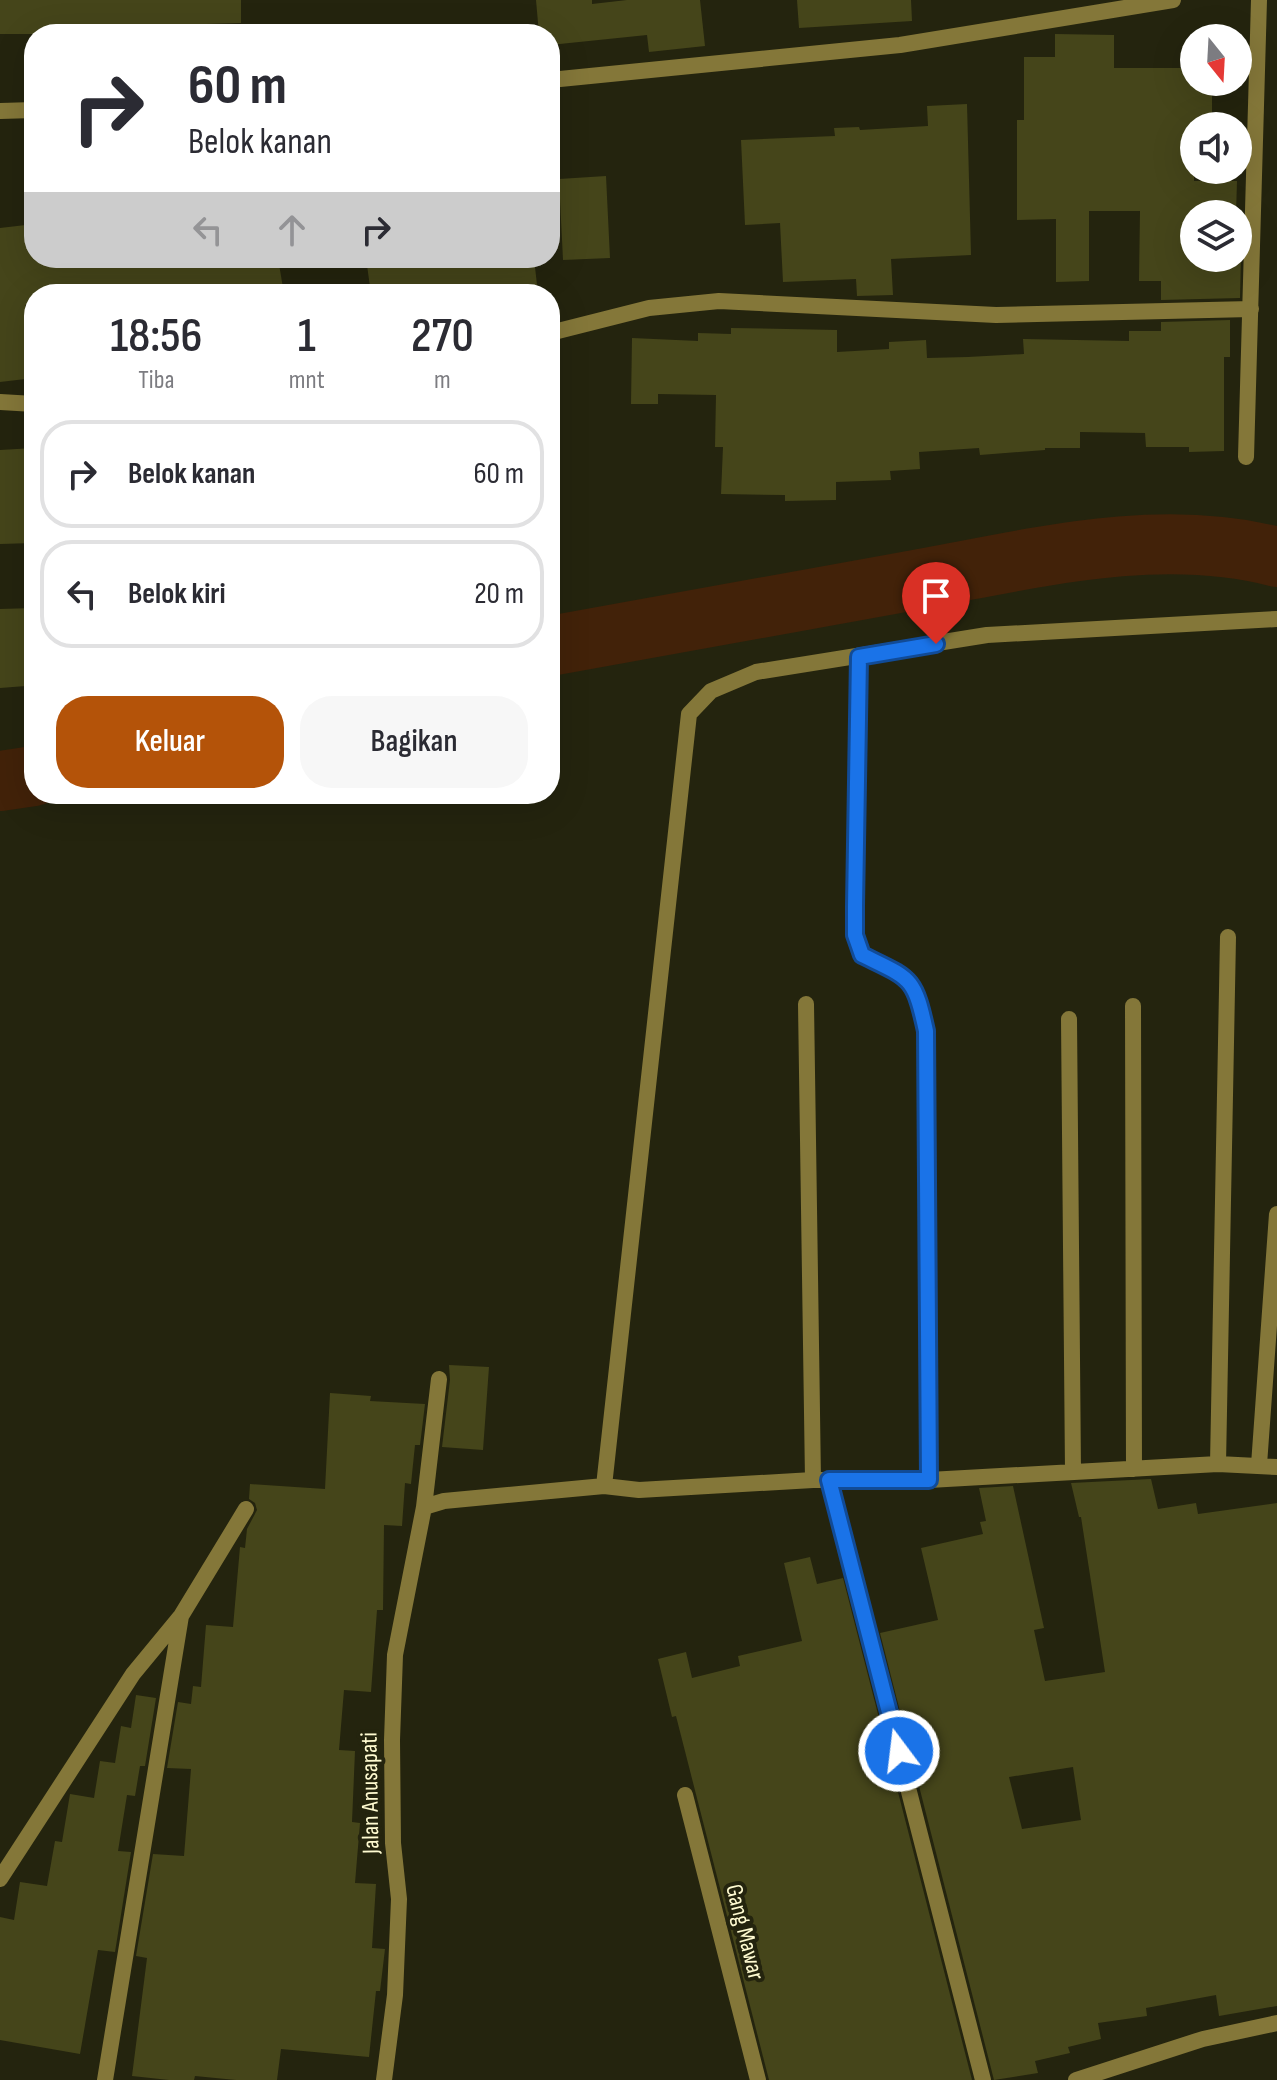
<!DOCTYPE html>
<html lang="id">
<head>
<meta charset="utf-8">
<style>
  :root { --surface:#fff; --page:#f7f7f7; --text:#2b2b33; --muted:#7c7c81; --line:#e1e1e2; --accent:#b45309 }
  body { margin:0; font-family:"Sofia Sans Condensed",sans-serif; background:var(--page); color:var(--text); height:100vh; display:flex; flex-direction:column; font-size:30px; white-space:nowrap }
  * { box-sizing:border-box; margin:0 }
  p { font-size:26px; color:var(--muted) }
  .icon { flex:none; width:44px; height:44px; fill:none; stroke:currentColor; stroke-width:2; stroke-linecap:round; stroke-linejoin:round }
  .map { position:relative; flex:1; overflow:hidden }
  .sheet { position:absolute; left:24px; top:284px; width:536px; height:520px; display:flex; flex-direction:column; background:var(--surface); border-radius:32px; box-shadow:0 8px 32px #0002 }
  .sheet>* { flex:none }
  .banner { position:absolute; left:24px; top:24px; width:536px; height:244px; border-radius:32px; box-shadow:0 8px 32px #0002; background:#fff; color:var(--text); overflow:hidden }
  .needle { width:52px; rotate:162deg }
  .controls { position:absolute; left:1180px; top:24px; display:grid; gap:16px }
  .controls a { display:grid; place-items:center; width:72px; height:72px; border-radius:50%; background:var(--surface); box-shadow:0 8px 32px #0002; font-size:40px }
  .pin { position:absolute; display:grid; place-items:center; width:68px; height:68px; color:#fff; margin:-82px -34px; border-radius:50% 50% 50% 0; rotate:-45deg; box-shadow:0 0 8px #0007 }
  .pin .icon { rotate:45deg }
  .me { position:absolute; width:88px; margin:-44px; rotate:345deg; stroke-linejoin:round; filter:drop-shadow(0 0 6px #0008) }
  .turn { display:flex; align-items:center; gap:28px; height:168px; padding:0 32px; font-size:36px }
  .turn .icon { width:104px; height:104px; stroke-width:2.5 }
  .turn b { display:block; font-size:56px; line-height:68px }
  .lanes { display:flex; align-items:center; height:76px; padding:0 32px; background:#0003; justify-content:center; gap:40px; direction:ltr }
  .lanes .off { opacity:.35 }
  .eta { display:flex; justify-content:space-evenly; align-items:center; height:136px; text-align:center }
  .eta b { font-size:48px; font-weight:600; line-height:56px }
  .button { display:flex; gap:16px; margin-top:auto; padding:16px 32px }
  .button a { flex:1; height:92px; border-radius:32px; background:var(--accent); color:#fff; font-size:32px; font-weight:600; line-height:92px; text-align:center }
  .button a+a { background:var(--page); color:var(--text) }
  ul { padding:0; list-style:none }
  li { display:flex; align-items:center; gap:24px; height:108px; margin:0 16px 12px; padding:0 16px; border:4px solid var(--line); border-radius:32px }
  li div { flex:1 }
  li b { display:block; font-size:30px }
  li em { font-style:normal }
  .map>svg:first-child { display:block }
</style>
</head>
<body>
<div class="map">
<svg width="1277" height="2080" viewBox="0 0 1277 2080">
  <rect width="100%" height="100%" fill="#24240e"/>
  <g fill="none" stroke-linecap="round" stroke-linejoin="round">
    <path stroke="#422209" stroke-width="60" d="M 550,646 C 668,624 786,603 904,582 C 1024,561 1155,525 1277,557
      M 0,781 L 34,776"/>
  </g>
  <path fill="#45451a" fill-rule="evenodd" d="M 0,0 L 241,0 L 241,23 L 138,26 L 138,34 L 0,34 Z
    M 536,0 L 592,0 L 592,4 L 627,0 L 700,0 L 705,46 L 649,52 L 647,35 L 550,45 L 550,34 L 539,34 Z
    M 797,0 L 911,0 L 912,21 L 799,28 Z
    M 1055,34 L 1114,35 L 1114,68 L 1194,68 L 1194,82 L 1212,82 L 1212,126 L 1194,126 L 1194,181 L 1237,181 L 1236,214 L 1194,214 L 1194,258 L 1238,258 L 1238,217 L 1242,217 L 1240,298 L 1161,300 L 1161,281 L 1139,281 L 1140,211 L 1089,211 L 1089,281 L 1056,282 L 1056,219 L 1017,220 L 1017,120 L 1024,120 L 1024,57 L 1055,57 Z
    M 967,104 L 971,255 L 891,259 L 893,295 L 857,296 L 856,279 L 783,282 L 780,223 L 745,225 L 741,140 L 835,136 L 834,128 L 859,127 L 860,130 L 928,126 L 927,106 Z
    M 606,176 L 610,258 L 563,260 L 559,179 Z
    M 34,224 L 34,258 L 278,258 L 284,294 L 34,294 L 34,299 L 29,299 L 29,304 L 25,305 L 34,378 L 0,382 L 0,228 Z
    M 366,258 L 534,258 L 537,285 L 498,290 L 499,294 L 371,294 Z
    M 1230,320 L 1230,357 L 1224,357 L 1224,451 L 1189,452 L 1189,447 L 1146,447 L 1145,433 L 1080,432 L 1080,448 L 1045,448 L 1045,450 L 980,455 L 979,448 L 919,452 L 920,469 L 890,471 L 891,480 L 836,482 L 836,500 L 785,501 L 785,495 L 721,494 L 723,447 L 715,447 L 716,395 L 658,394 L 658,404 L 631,404 L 632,338 L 698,341 L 698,333 L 731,334 L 731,328 L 837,330 L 837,352 L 889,349 L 889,342 L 926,340 L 927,358 L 968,357 L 1024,354 L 1023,339 L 1129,341 L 1129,331 L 1161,331 L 1161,322 Z
    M 34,448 L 34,543 L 0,544 L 0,450 Z
    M 34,608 L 34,670 L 26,670 L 26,686 L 0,688 L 0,609 Z
    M 449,1365 L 489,1367 L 483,1450 L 442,1447 L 450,1380 Z
    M 330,1393 L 371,1396 L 370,1401 L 425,1404 L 420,1445 L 415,1445 L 411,1484 L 405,1483 L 402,1526 L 384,1525 L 383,1610 L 377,1610 L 371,1692 L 344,1690 L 339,1750 L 355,1751 L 352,1822 L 360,1823 L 355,1883 L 376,1884 L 372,1948 L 385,1949 L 380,1991 L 376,1991 L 369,2057 L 281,2049 L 277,2080 L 236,2080 L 195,2076 L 194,2080 L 169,2080 L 132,2076 L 147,1958 L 136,1956 L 153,1854 L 184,1856 L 191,1769 L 167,1768 L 178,1702 L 191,1704 L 193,1686 L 201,1687 L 206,1625 L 233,1627 L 240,1547 L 245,1548 L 247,1529 L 257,1510 L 255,1503 L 249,1499 L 250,1484 L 325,1489 Z
    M 1151,1479 L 1158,1509 L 1196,1503 L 1198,1514 L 1277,1503 L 1277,2006 L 1219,2016 L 1216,1995 L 1146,2008 L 1147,2016 L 1098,2023 L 1101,2039 L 1068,2047 L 1070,2053 L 1035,2061 L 1038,2073 L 994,2080 L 880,1633 L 938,1620 L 921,1548 L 983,1534 L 980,1522 L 986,1521 L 979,1488 L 1013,1486 L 1044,1628 L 1034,1630 L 1045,1681 L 1105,1672 L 1081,1517 L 1079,1517 L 1071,1483 ZM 1073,1767 L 1081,1820 L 1022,1829 L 1009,1777 Z
    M 810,1557 L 817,1584 L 843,1578 L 972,2080 L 769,2080 L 676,1716 L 672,1717 L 658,1659 L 686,1652 L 692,1678 L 740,1666 L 738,1656 L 802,1641 L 784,1563 Z
    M 136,1695 L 156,1698 L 145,1766 L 140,1766 L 135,1796 L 127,1795 L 118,1851 L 131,1852 L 115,1952 L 98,1950 L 80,2054 L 0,2040 L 0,1917 L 14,1920 L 20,1882 L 47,1886 L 55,1841 L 62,1842 L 70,1794 L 94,1798 L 100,1761 L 115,1763 L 121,1726 L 131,1728 Z"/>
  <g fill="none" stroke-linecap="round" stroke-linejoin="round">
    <path stroke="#847739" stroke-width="16" d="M 550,80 L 900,45 L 1173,0
      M 0,111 L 34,110
      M 550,333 L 649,308 L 719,301 L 996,315 L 1251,309
      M 0,402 L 34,404
      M 1246,457 L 1259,0
      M 859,657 L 855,935 L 862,955 C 911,979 914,976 926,1031 L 929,1480
      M 806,1004 L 813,1480
      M 1133,1006 L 1134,1469
      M 1069,1019 L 1073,1472
      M 1218,1464 L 1228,937
      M 1259,1465 L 1277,1214
      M 829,1480 L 983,2080
      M 604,1486 L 689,714 L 711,691 L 756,672 L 987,635 L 1277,619
      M 424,1507 L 444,1501 L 604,1486 L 639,1490 L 813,1480 L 929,1480 L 1218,1464 L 1277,1467
      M 685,1795 L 758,2080
      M 0,1879 L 133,1674 L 180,1617
      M 105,2080 L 181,1616 L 246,1509
      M 384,2080 L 395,1995 L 399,1899 L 393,1843 L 392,1740 L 395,1655 L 424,1507 L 439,1379
      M 1076,2080 L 1203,2039 L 1277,2023"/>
  </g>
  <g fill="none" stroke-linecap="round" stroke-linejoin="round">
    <defs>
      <path id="route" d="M 899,1751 L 829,1480 L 929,1480 L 926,1031 C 914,976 911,979 862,955 L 855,935 L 855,906 L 859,657 L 936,644"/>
    </defs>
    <use href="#route" stroke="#114b97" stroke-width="20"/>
    <use href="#route" stroke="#1a73e8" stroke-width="14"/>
  </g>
  <g text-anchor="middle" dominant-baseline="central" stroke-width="8" stroke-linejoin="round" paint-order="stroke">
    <g font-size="24" fill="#fffbd1" stroke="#24240e">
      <text transform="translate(370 1793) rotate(-91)">Jalan Anusapati</text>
      <text transform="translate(745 1932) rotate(76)">Gang Mawar</text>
    </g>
  </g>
</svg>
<div class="controls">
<a><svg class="needle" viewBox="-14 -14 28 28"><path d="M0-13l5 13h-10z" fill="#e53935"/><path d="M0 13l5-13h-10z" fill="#7c7c81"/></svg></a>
<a><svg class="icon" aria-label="sound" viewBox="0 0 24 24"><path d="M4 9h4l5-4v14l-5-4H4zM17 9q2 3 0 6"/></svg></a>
<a><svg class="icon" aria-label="layers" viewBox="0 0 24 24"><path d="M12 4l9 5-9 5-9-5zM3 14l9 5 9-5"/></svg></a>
</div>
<div class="pin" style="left:936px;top:644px;background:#d93025"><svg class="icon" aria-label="arrive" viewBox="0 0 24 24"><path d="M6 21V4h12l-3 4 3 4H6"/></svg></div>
<svg class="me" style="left:899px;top:1751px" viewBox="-20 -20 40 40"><circle r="17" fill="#1a73e8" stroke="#fff" stroke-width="3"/><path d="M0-11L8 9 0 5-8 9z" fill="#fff"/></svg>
<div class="banner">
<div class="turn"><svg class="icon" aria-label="right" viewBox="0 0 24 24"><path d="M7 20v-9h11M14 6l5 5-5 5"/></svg><div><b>60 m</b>Belok kanan</div></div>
<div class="lanes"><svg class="icon off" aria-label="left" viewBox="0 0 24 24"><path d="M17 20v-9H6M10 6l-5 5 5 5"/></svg><svg class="icon off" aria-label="ahead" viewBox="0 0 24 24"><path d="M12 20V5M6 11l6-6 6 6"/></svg><svg class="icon" aria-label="right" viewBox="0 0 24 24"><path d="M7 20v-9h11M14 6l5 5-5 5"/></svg></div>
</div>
<section class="sheet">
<div class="eta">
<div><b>18:56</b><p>Tiba</p></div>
<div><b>1</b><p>mnt</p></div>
<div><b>270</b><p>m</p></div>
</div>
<ul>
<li><svg class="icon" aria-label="right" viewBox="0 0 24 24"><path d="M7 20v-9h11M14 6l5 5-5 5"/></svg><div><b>Belok kanan</b></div><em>60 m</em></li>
<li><svg class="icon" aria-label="left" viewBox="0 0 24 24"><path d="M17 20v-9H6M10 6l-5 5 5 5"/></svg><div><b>Belok kiri</b></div><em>20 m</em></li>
</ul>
<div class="button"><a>Keluar</a><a>Bagikan</a></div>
</section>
</div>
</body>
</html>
